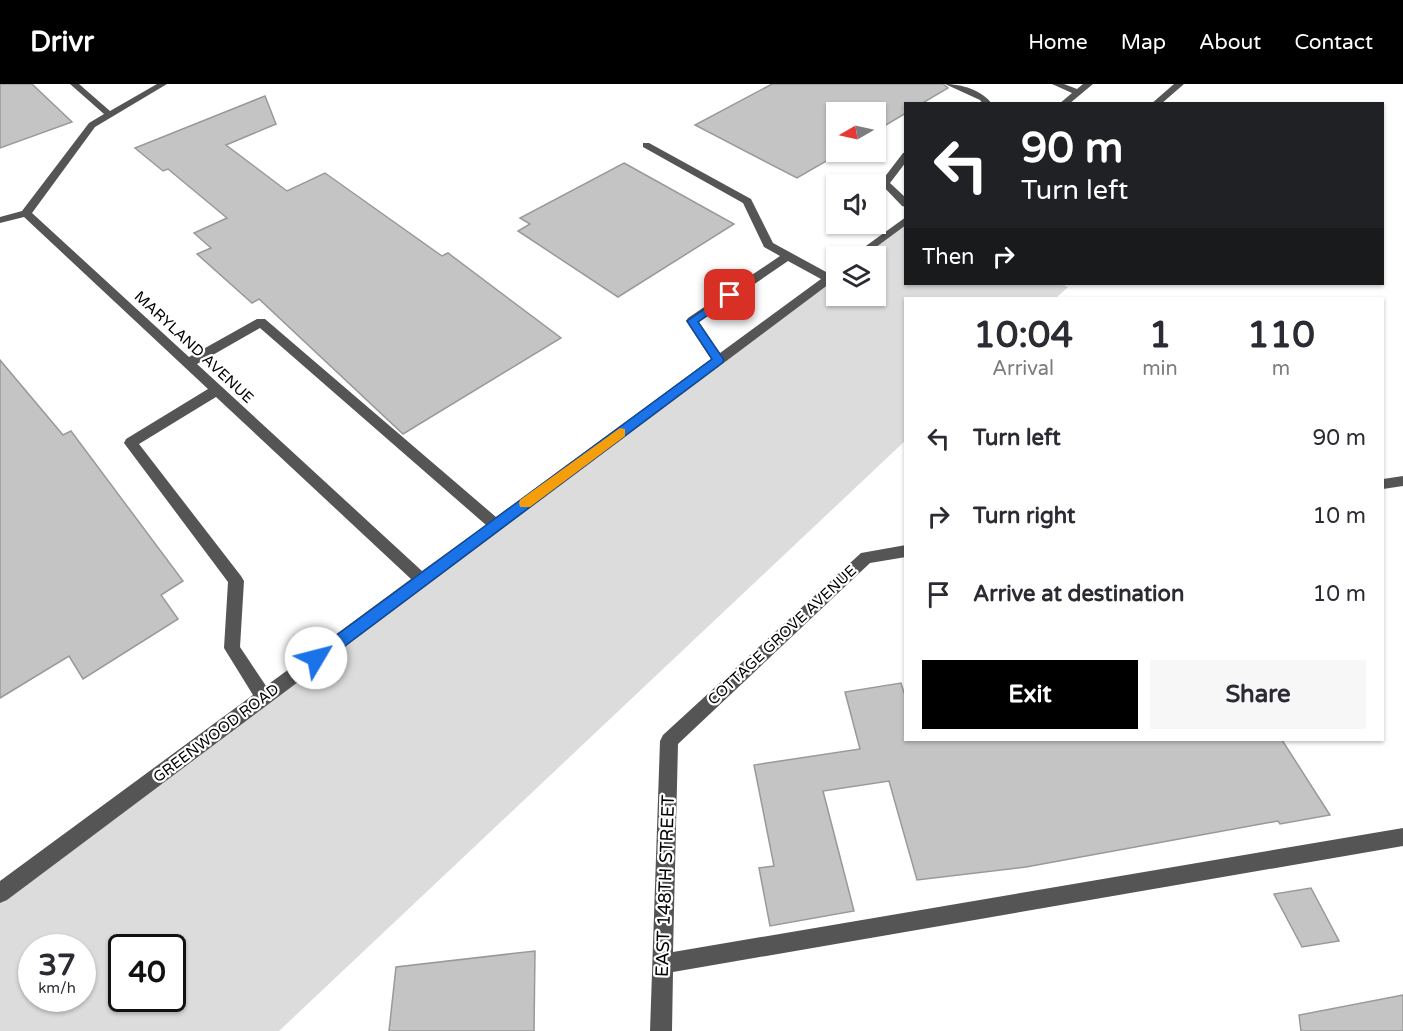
<!DOCTYPE html>
<html lang="en">
<head>
<meta charset="utf-8">
<style>
  :root { --surface:#fff; --page:#f7f7f7; --text:#2b2b33; --muted:#7c7c81; --accent:#000 }
  body { margin:0; font-family:"Varela Round",sans-serif; background:var(--page); color:var(--text); height:100vh; display:flex; flex-direction:column; font-size:22px; white-space:nowrap }
  * { box-sizing:border-box; margin:0 }
  p { font-size:20px; color:var(--muted) }
  .icon { flex:none; width:33px; height:33px; fill:none; stroke:currentColor; stroke-width:2; stroke-linecap:round; stroke-linejoin:round }
  .map { position:relative; flex:1; overflow:hidden }
  .details { position:absolute; left:904px; top:213px; width:480px; height:444px; display:flex; flex-direction:column; background:var(--surface); border-radius:0px; box-shadow:0 2px 4px #0004 }
  .details>* { flex:none }
  .top-card { position:absolute; left:904px; top:18px; width:480px; height:183px; border-radius:0px; box-shadow:0 2px 4px #0004; background:#202124; color:#fff; overflow:hidden }
  .needle { width:39px; rotate:261deg }
  .tools { position:absolute; left:826px; top:18px; display:grid; gap:12px }
  .tools a { display:grid; place-items:center; width:60px; height:60px; border-radius:0px; background:var(--surface); box-shadow:0 2px 4px #0004; font-size:30px }
  .speed { position:absolute; left:18px; top:850px; display:flex; gap:12px; font-size:30px; font-weight:700; text-align:center }
  .speed>* { display:grid; place-content:center; width:78px; height:78px; border-radius:50%; background:var(--surface); box-shadow:0 2px 4px #0004; line-height:1 }
  .speed small { font-size:15px; font-weight:400 }
  .speed .limit { border:3px solid #111; border-radius:9px; background:#fff; color:#111 }
  .pin { position:absolute; display:grid; place-items:center; width:51px; height:51px; color:#fff; margin:-26px; border-radius:12px; box-shadow:0 3px 9px #0006 }
  .me { position:absolute; width:66px; margin:-33px; rotate:53deg; stroke-linejoin:round; filter:drop-shadow(0 0 4px #0008) }
  .turn { display:flex; align-items:center; gap:21px; height:126px; padding:0 18px; font-size:27px }
  .turn .icon { width:78px; height:78px; stroke-width:2.5 }
  .turn b { display:block; font-size:42px; line-height:51px }
  .then { display:flex; align-items:center; height:57px; padding:0 18px; background:#0003; gap:12px; font-size:22px }
  .eta { display:flex; justify-content:space-evenly; align-items:center; height:102px; text-align:center }
  .eta b { font-size:36px; font-weight:700; line-height:42px }
  .primary-button { display:flex; gap:12px; margin-top:auto; padding:12px 18px }
  .primary-button a { flex:1; height:69px; border-radius:0px; background:var(--accent); color:#fff; font-size:24px; font-weight:700; line-height:69px; text-align:center }
  .primary-button a+a { background:var(--page); color:var(--text) }
  ul { padding:0; list-style:none }
  li { display:flex; align-items:center; gap:18px; height:78px; padding:0 18px }
  li div { flex:1 }
  li b { display:block; font-size:22px }
  li em { font-style:normal }
  header { display:flex; align-items:center; gap:36px; box-sizing:border-box; height:84px; padding:0 30px; background:var(--accent); color:#fff }
  header strong { font-size:28px }
  nav { display:flex; gap:33px; margin-inline-start:auto; font-size:21px }
  .map>svg:first-child { display:block }
</style>
</head>
<body>
<header>
<strong>Drivr</strong>
<nav><a>Home</a><a>Map</a><a>About</a><a>Contact</a></nav>
</header>
<div class="map">
<svg width="1403" height="947" viewBox="0 0 1403 947">
  <rect width="100%" height="100%" fill="#fff"/>
  <path fill="#dcdcdc" fill-rule="evenodd" d="M 906,136 L 906,200 L 1061,200 L 1068,203 L 1056,214 L 906,214 L 906,356 L 279,947 L 0,947 L 0,813 L 837,188 L 837,212 L 876,212 L 876,172 L 857,172 ZM 32,864 L 82,864 L 82,915 L 32,915 ZM 122,864 L 172,864 L 172,915 L 122,915 Z"/>
  <path fill="#c4c4c4" stroke="#999" stroke-width="1.5" d="M 0,0 L 32,0 L 72,38 L 0,64 Z
    M 772,0 L 943,0 L 948,4 L 921,20 L 906,20 L 906,29 L 876,47 L 876,28 L 837,28 L 837,68 L 842,68 L 797,94 L 695,41 Z
    M 265,12 L 276,40 L 226,61 L 287,107 L 325,89 L 442,172 L 448,169 L 561,254 L 403,350 L 259,215 L 252,219 L 197,170 L 211,164 L 194,149 L 227,134 L 168,85 L 163,87 L 135,64 Z
    M 624,79 L 734,140 L 618,213 L 518,147 L 530,140 L 520,134 Z
    M 0,276 L 63,351 L 71,347 L 183,497 L 161,511 L 178,535 L 83,595 L 69,572 L 0,614 Z
    M 901,599 L 906,615 L 906,656 L 1282,656 L 1330,731 L 1280,740 L 1278,737 L 1026,783 L 917,796 L 889,697 L 823,707 L 854,827 L 770,842 L 759,784 L 774,782 L 754,681 L 860,665 L 845,608 Z
    M 1311,804 L 1339,857 L 1302,863 L 1274,810 Z
    M 535,867 L 534,947 L 389,947 L 396,883 Z
    M 1403,911 L 1403,947 L 1301,947 L 1299,931 Z"/>
  <g fill="none" stroke-linecap="round" stroke-linejoin="round">
    <path fill="#555" fill-rule="evenodd" d="M 70,0 L 79,0 L 110,27 L 157,0 L 167,0 L 95,43 L 32,129 L 189,273 L 257,235 L 265,235 L 496,433 L 711,275 L 686,237 L 688,234 L 780,172 L 764,163 L 743,119 L 643,63 L 643,59 L 649,59 L 751,115 L 773,159 L 828,189 L 837,184 L 837,194 L 7,816 L 0,819 L 0,797 L 253,611 L 224,564 L 228,498 L 124,359 L 126,355 L 208,305 L 24,133 L 0,139 L 0,133 L 22,127 L 89,39 L 104,30 ZM 788,177 L 821,195 L 720,269 L 699,238 ZM 260,244 L 486,441 L 422,487 L 197,280 ZM 216,313 L 411,495 L 266,602 L 240,563 L 244,497 L 241,492 L 139,360 Z
      M 945,0 C 961,0 982,6 992,20 L 983,20 L 980,16 Z
      M 1052,0 L 1064,0 L 1077,5 L 1083,0 L 1093,0 L 1069,20 L 1059,20 L 1072,9 Z
      M 1174,0 L 1184,0 L 1161,20 L 1151,20 Z
      M 906,68 L 906,78 L 890,99 L 906,114 L 906,123 L 902,122 L 880,99 L 903,69 Z
      M 906,133 L 906,141 L 864,172 L 852,172 Z
      M 1403,392 L 1403,402 L 1383,405 L 1383,395 Z
      M 906,461 L 906,473 L 870,479 L 678,660 L 673,868 L 1403,744 L 1403,762 L 673,888 L 672,947 L 650,947 L 660,657 L 663,651 L 861,469 Z"/>
  </g>
  <path fill="#1a73e8" stroke="#114b97" stroke-width="1.5" d="M 730,208 L 734,209 L 734,213 L 698,238 L 724,276 L 722,279 L 322,579 L 316,581 L 311,579 L 309,574 L 311,570 L 712,275 L 687,237 Z"/>
  <path fill="#f59e0b" d="M 620,344 L 625,345 L 625,352 L 530,423 L 520,423 L 519,419 L 520,416 Z"/>
  <g text-anchor="middle" dominant-baseline="central" stroke-width="4.5" stroke-linejoin="round" paint-order="stroke">
    <g font-size="15" fill="#000" stroke="#fff">
      <text transform="translate(194 263) rotate(43)">MARYLAND AVENUE</text>
      <text transform="translate(782 551) rotate(-43)">COTTAGE GROVE AVENUE</text>
      <text transform="translate(216 649) rotate(-37)">GREENWOOD ROAD</text>
    </g>
    <g font-size="18" fill="#000" stroke="#fff">
      <text transform="translate(665 802) rotate(-88)">EAST 148TH STREET</text>
    </g>
  </g>
</svg>
<div class="tools">
<a><svg class="needle" viewBox="-14 -14 28 28"><path d="M0-13l5 13h-10z" fill="#e53935"/><path d="M0 13l5-13h-10z" fill="#7c7c81"/></svg></a>
<a><svg class="icon" aria-label="sound" viewBox="0 0 24 24"><path d="M4 9h4l5-4v14l-5-4H4zM17 9q2 3 0 6"/></svg></a>
<a><svg class="icon" aria-label="layers" viewBox="0 0 24 24"><path d="M12 4l9 5-9 5-9-5zM3 14l9 5 9-5"/></svg></a>
</div>
<div class="speed"><div>37<small>km/h</small></div><div class="limit">40</div></div>
<div class="pin" style="left:730px;top:211px;background:#d93025"><svg class="icon" aria-label="arrive" viewBox="0 0 24 24"><path d="M6 21V4h12l-3 4 3 4H6"/></svg></div>
<svg class="me" style="left:316px;top:574px" viewBox="-20 -20 40 40"><circle r="19" fill="#fff"/><path d="M0-13L10 11 0 6-10 11z" fill="#1a73e8"/></svg>
<div class="top-card">
<div class="turn"><svg class="icon" aria-label="left" viewBox="0 0 24 24"><path d="M17 20v-9H6M10 6l-5 5 5 5"/></svg><div><b>90 m</b>Turn left</div></div>
<div class="then">Then<svg class="icon" aria-label="right" viewBox="0 0 24 24"><path d="M7 20v-9h11M14 6l5 5-5 5"/></svg></div>
</div>
<section class="details">
<div class="eta">
<div><b>10:04</b><p>Arrival</p></div>
<div><b>1</b><p>min</p></div>
<div><b>110</b><p>m</p></div>
</div>
<ul>
<li><svg class="icon" aria-label="left" viewBox="0 0 24 24"><path d="M17 20v-9H6M10 6l-5 5 5 5"/></svg><div><b>Turn left</b></div><em>90 m</em></li>
<li><svg class="icon" aria-label="right" viewBox="0 0 24 24"><path d="M7 20v-9h11M14 6l5 5-5 5"/></svg><div><b>Turn right</b></div><em>10 m</em></li>
<li><svg class="icon" aria-label="arrive" viewBox="0 0 24 24"><path d="M6 21V4h12l-3 4 3 4H6"/></svg><div><b>Arrive at destination</b></div><em>10 m</em></li>
</ul>
<div class="primary-button"><a>Exit</a><a>Share</a></div>
</section>
</div>
</body>
</html>
